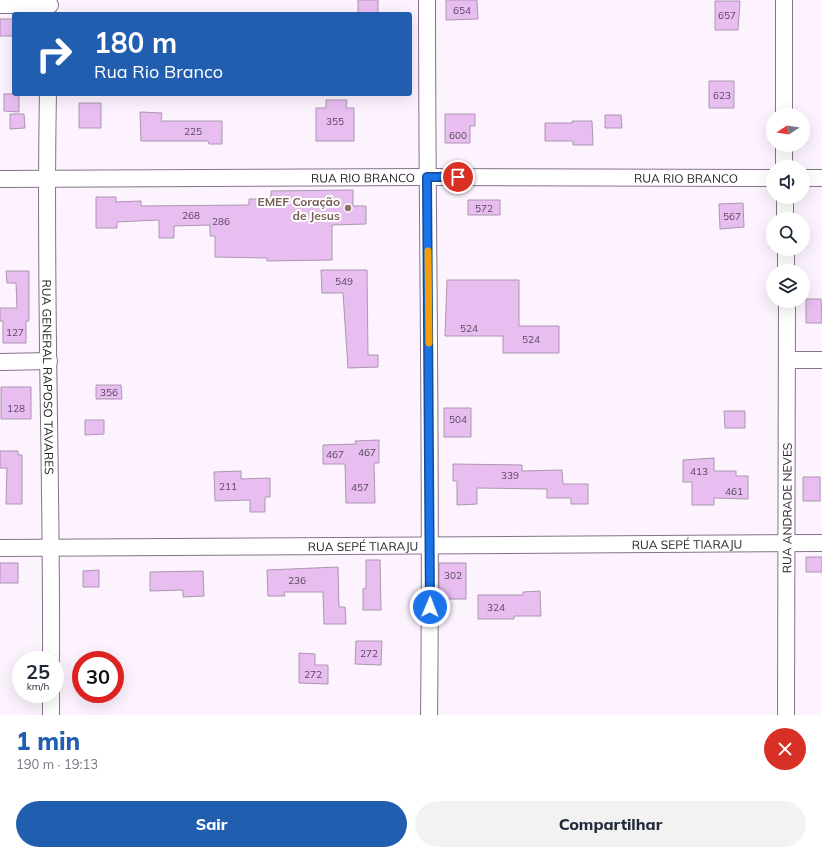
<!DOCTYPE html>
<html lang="pt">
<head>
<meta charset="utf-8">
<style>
  :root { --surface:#fff; --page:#f2f2f3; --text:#1f2937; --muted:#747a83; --accent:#215eaf }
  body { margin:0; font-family:Mulish,sans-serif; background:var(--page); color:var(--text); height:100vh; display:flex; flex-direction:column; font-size:15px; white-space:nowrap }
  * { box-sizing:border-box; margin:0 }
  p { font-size:13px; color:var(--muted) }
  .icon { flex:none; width:22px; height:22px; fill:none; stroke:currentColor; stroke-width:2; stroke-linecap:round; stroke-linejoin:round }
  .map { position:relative; height:715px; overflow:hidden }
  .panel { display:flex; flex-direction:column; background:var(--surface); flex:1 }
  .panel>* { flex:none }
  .top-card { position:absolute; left:12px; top:12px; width:400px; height:84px; border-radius:4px; box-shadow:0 4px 16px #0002; background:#215eaf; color:#fff; overflow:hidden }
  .needle { width:26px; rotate:258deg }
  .tools { position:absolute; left:766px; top:108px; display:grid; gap:8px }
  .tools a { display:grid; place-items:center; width:44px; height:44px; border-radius:50%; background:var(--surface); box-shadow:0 4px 16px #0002; font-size:20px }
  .speed { position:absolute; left:12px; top:651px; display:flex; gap:8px; font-size:20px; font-weight:700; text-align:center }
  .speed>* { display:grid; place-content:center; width:52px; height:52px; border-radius:50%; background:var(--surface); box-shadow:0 4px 16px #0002; line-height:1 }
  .speed small { font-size:10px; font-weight:400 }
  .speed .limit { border:6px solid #d22; background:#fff; color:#111 }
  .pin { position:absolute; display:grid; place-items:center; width:34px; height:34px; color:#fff; margin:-17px; border:2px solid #fff; border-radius:50%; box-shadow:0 1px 4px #0007 }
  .me { position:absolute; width:44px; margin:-22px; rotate:1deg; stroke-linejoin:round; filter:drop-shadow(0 0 3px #0008) }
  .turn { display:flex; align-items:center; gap:14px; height:84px; padding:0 16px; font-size:18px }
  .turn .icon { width:52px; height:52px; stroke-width:2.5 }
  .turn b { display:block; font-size:28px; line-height:34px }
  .round { display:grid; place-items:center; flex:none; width:42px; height:42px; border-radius:21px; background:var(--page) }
  .overview { display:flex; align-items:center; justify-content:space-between; height:68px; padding:0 16px }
  h1 { font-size:24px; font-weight:800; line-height:30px; color:var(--accent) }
  .action { display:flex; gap:8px; margin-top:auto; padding:8px 16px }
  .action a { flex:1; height:46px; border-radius:24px; background:var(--accent); color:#fff; font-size:16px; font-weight:800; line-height:46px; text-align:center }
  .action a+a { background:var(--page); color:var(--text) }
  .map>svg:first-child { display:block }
</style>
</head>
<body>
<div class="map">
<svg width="822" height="715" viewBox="0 0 822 715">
  <rect width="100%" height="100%" fill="#fcf3fe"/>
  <path fill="#e8bef1" stroke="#ac96b0" d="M 358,0 L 378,0 L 378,14 L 358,14 Z
    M 446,0 L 477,0 L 478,19 L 446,20 Z
    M 715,1 L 740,1 L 738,30 L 715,30 Z
    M 0,19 L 14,19 L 14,36 L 0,36 Z
    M 709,81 L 734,81 L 734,108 L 709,108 Z
    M 4,94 L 19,94 L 19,112 L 4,111 Z
    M 326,100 L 347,100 L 346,108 L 354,108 L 354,141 L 316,141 L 316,108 L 326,108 Z
    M 79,103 L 101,103 L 101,128 L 79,128 Z
    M 140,112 L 162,113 L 161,121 L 222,121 L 222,144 L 209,144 L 208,141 L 141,141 Z
    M 10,114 L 24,114 L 25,128 L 10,129 Z
    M 445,114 L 475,114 L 475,126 L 470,126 L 470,143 L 445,143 Z
    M 605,115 L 621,115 L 622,128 L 605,128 Z
    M 572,121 L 592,121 L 593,145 L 573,145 L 573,141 L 545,141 L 545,123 L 572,123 Z
    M 353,190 L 353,206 L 366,206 L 366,224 L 332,225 L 332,260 L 267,261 L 267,258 L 215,257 L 215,236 L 210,236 L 210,225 L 174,226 L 174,238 L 159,238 L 159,220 L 117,222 L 117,228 L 96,228 L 96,197 L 116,197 L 116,202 L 141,201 L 141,206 L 249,205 L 249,199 L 271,199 L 271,191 Z
    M 468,200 L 500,200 L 500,215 L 468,215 Z
    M 743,203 L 744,227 L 720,229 L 719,204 Z
    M 321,270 L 367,270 L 368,355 L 378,355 L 378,367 L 348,368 L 343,293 L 322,293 Z
    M 6,271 L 29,271 L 29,321 L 26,321 L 26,343 L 3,343 L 3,321 L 0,321 L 0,308 L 17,308 L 16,283 L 7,283 Z
    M 447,280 L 519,280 L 519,326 L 559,326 L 559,353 L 503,353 L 503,336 L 445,336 Z
    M 806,299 L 821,299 L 822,323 L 806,323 Z
    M 96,385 L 121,385 L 122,399 L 96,399 Z
    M 1,387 L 31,387 L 31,419 L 1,419 Z
    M 444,408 L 471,408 L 471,437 L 444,437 Z
    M 724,411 L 745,411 L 745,428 L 725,428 Z
    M 85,420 L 104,420 L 104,434 L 85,435 Z
    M 379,440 L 379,463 L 374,463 L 375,503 L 346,503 L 345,464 L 323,464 L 323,445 L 356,444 L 355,441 Z
    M 0,451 L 18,451 L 18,455 L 22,455 L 22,504 L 6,504 L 7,468 L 0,468 Z
    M 714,458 L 714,471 L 736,471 L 736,476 L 748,476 L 748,499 L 714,498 L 714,505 L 692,505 L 692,482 L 683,482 L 683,460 Z
    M 453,464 L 522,465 L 522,471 L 562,470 L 563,484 L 588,484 L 588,504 L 571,504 L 571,498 L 547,498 L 547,489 L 477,488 L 477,504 L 457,505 L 457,481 L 453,481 Z
    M 241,471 L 241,479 L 270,478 L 270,497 L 265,497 L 265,512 L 250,512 L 250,500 L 215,501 L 214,472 Z
    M 803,477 L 820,477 L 820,501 L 803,501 Z
    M 806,557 L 822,557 L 822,572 L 806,572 Z
    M 366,560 L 380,560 L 381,610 L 363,610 L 363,589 L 366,588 Z
    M 0,563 L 18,563 L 18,583 L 0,583 Z
    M 439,563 L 466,563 L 466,599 L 439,599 Z
    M 338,567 L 339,607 L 345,607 L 346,624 L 324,624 L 323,592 L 284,592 L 285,596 L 268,596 L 267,570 Z
    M 99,570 L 99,587 L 83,587 L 83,571 Z
    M 203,571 L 204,596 L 183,597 L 183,590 L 150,591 L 150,572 Z
    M 540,591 L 541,616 L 514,616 L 514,619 L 478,619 L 478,595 L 523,595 L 523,592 Z
    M 356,641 L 382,641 L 381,665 L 355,664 Z
    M 299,653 L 315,654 L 315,665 L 328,665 L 328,684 L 299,683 Z"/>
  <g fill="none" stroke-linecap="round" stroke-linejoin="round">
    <defs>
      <g id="street">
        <path d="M 427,0 C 427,238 432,477 429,715"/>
        <path d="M 784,0 L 784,115"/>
        <path d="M 0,5 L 50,5"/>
        <path id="s1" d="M 48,94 C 44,283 52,471 51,660"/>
        <path d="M 784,145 L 784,167"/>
        <path d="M 803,178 L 822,178"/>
        <path id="s2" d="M 0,179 L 427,177 L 773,178"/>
        <path d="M 785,197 L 785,219"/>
        <path d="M 786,249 L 786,271"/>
        <path d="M 788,360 L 822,360"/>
        <path d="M 0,362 L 49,361"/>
        <path id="s3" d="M 0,548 L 822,543"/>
        <path d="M 51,715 L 51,694"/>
        <path id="s4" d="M 786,715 L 787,301"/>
      </g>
    </defs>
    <use href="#street" stroke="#86728a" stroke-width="18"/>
    <use href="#street" stroke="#fff" stroke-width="16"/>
  </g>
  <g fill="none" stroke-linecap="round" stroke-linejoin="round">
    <defs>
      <path id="route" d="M 430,607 L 427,177 L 458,177"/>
    </defs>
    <use href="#route" stroke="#114b97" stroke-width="10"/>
    <use href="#route" stroke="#1a73e8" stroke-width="7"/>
    <path stroke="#f59e0b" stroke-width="7" d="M 428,251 L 429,343"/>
  </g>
  <circle fill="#8d6e63" stroke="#fff" stroke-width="1.5" cx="348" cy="208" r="4"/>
  <g text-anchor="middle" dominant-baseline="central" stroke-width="4" stroke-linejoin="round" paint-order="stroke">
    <g font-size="10" fill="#59485c">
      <text x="462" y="10">654</text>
      <text x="727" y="15">657</text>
      <text x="722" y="95">623</text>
      <text x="335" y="121">355</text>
      <text x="193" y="131">225</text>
      <text x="458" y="135">600</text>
      <text x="484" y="208">572</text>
      <text x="191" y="215">268</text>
      <text x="732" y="216">567</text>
      <text x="221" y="221">286</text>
      <text x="344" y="281">549</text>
      <text x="469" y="328">524</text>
      <text x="15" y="332">127</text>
      <text x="531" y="339">524</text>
      <text x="109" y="392">356</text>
      <text x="16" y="408">128</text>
      <text x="458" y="419">504</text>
      <text x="367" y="452">467</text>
      <text x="335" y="454">467</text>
      <text x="699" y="471">413</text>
      <text x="510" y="475">339</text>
      <text x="228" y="486">211</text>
      <text x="360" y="487">457</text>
      <text x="734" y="491">461</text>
      <text x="453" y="575">302</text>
      <text x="297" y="580">236</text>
      <text x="496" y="607">324</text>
      <text x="369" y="653">272</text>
      <text x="313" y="674">272</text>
    </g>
    <g font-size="12" fill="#29202a" stroke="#fff">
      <text stroke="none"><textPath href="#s2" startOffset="363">RUA RIO BRANCO</textPath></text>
      <text stroke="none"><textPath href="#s2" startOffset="686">RUA RIO BRANCO</textPath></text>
      <text stroke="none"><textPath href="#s1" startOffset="283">RUA GENERAL RAPOSO TAVARES</textPath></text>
      <text stroke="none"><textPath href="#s4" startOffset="207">RUA ANDRADE NEVES</textPath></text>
      <text stroke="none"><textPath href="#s3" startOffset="687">RUA SEPÉ TIARAJU</textPath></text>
      <text stroke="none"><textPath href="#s3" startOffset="363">RUA SEPÉ TIARAJU</textPath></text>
    </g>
    <g font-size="12" font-weight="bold" fill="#785e54" stroke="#fff" text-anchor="end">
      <text x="340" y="201">EMEF Coração<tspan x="340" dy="14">de Jesus</tspan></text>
    </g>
  </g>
</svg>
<div class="tools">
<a><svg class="needle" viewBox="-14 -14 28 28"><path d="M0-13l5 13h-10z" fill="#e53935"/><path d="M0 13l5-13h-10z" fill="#747a83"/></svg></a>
<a><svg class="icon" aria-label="sound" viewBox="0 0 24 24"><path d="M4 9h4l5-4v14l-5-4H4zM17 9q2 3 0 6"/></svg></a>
<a><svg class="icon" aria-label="search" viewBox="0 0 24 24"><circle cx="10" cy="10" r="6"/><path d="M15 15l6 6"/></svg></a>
<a><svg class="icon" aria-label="layers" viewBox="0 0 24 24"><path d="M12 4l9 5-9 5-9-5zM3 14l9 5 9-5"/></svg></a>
</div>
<div class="speed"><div>25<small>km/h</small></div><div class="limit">30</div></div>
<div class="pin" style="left:458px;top:177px;background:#d93025"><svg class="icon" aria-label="arrive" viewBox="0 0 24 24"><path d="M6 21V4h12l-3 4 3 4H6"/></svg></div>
<svg class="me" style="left:430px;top:607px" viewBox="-20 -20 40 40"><circle r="17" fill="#1a73e8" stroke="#fff" stroke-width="3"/><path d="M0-11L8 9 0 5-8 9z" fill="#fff"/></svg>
<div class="top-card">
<div class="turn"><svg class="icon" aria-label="right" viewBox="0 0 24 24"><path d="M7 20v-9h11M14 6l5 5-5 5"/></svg><div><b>180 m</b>Rua Rio Branco</div></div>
</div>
</div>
<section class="panel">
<div class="overview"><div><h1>1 min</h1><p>190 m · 19:13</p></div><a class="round" style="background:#d93025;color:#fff"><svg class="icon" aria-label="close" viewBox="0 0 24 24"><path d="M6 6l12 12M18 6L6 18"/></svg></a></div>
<div class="action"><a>Sair</a><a>Compartilhar</a></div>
</section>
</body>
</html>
